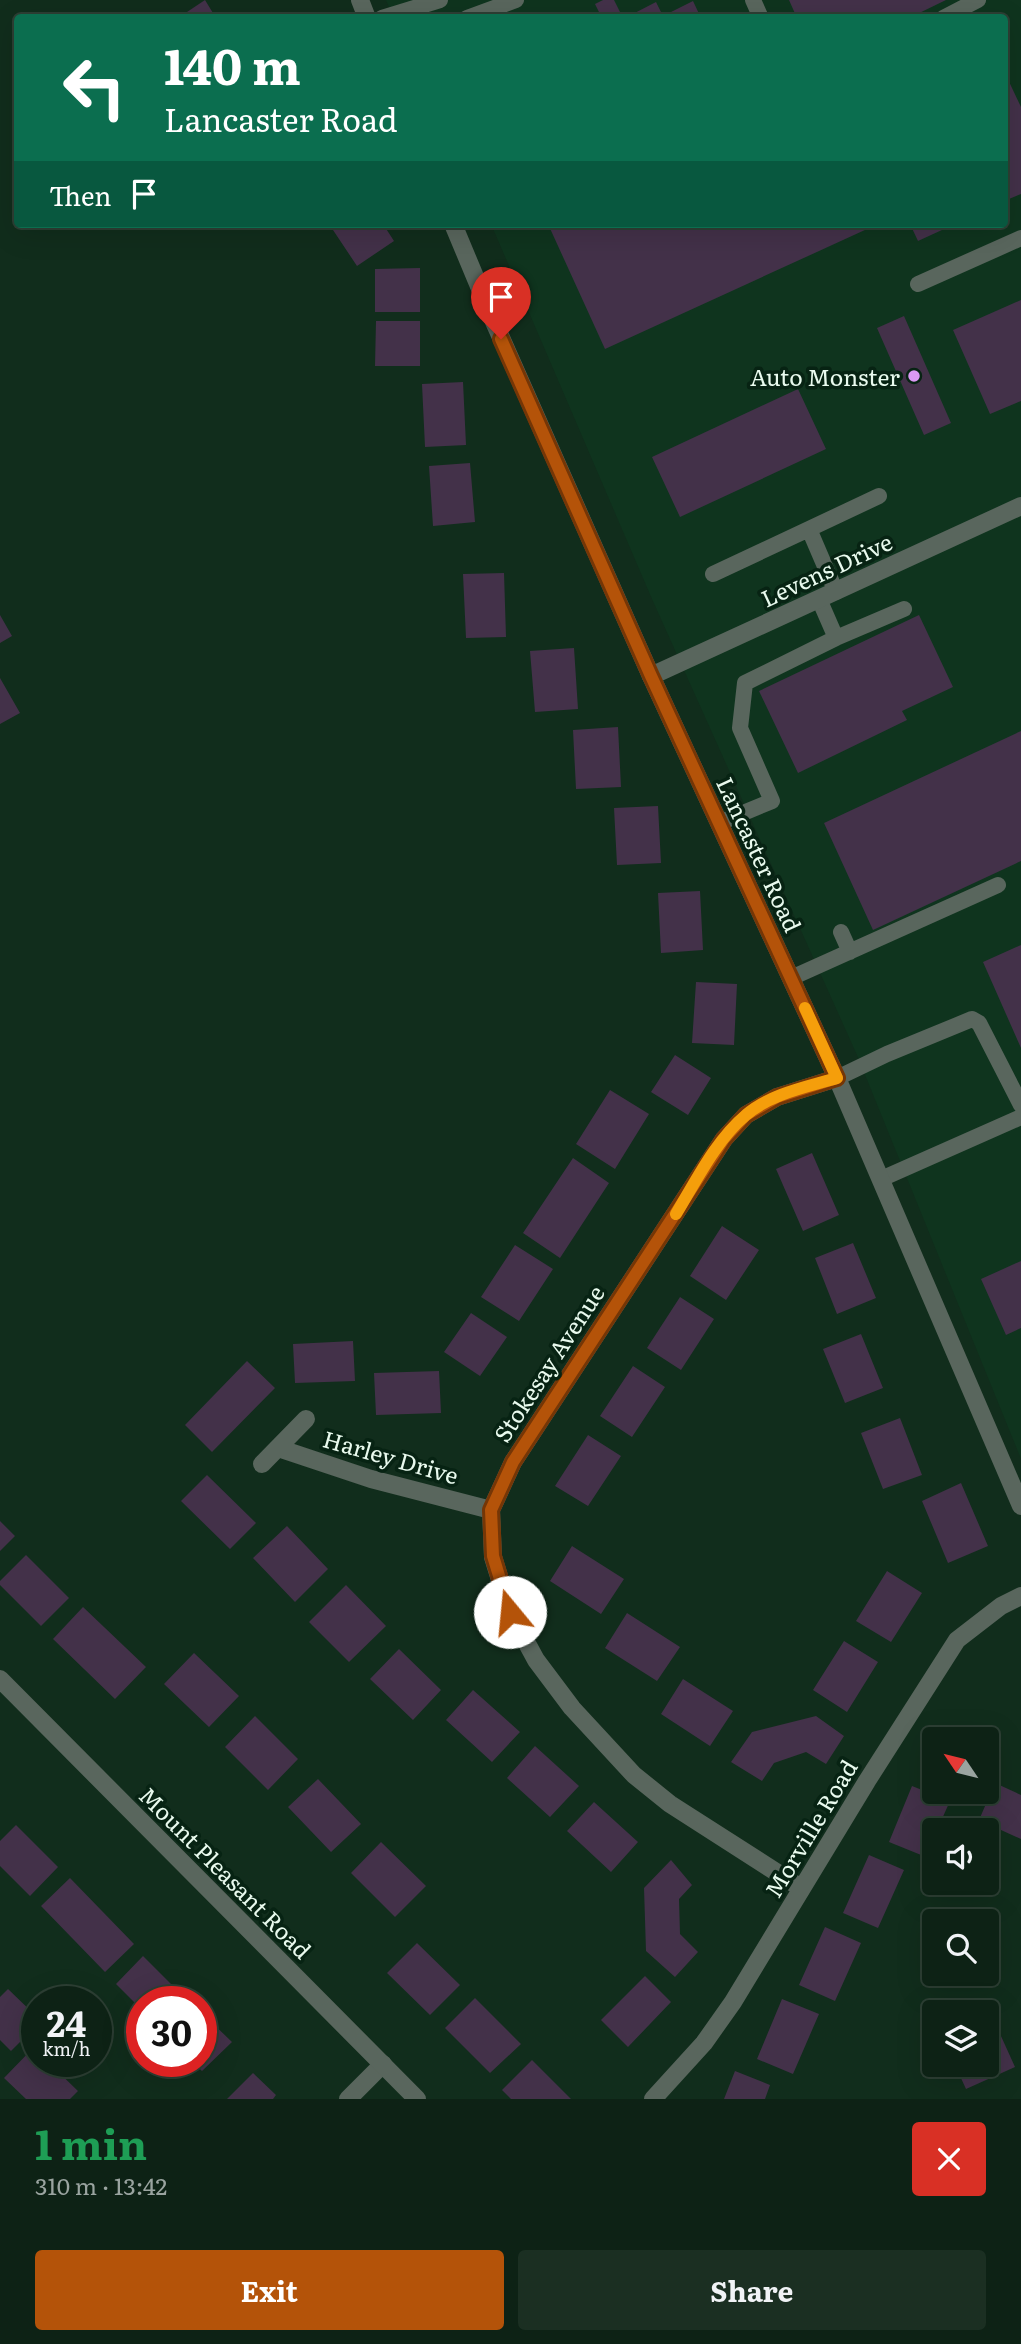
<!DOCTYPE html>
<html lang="en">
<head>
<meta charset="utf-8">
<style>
  :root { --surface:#0d2215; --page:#1b2f22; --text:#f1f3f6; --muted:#9aa4a0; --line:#2d3f34; --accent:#b45309 }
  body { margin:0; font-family:Literata,serif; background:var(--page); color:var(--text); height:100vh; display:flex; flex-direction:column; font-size:26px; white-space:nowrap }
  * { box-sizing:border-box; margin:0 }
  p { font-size:23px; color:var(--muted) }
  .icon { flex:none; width:38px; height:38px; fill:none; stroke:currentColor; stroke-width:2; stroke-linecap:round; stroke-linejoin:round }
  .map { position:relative; height:2099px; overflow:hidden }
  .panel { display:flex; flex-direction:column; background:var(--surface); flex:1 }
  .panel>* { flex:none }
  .banner { position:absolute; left:14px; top:14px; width:994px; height:214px; border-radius:7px; box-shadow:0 7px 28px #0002,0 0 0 2px var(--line); background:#0b6e4f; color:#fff; overflow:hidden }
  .needle { width:46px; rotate:305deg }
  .buttons { position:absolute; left:922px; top:1727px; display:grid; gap:14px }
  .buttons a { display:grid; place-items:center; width:77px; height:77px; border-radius:7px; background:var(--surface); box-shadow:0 7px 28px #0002,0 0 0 2px var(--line); font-size:35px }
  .speed { position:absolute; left:21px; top:1986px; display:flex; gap:14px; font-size:35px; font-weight:700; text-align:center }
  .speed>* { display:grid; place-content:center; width:91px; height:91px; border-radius:50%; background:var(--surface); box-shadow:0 7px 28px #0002,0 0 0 2px var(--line); line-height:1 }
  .speed small { font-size:18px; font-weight:400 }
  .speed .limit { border:10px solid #d22; background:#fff; color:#111 }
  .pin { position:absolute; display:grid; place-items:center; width:60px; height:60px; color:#fff; margin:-72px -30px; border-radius:50% 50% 50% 0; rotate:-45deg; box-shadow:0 0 7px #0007 }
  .pin .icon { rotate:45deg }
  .me { position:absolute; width:77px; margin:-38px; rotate:343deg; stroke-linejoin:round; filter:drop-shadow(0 0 5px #0008) }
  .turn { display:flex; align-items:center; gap:24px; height:147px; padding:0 35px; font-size:32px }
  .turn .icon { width:91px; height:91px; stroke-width:2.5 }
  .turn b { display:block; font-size:49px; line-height:60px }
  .then { display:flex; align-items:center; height:66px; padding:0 35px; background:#0003; gap:14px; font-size:26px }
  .round { display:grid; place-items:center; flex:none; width:74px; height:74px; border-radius:7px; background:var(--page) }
  .overview { display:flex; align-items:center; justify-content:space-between; height:119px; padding:0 35px }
  h1 { font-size:42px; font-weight:700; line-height:52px; color:#1e9e55 }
  .button { display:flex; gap:14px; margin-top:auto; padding:14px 35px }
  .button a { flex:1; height:80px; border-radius:7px; background:var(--accent); color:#fff; font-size:28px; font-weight:700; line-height:80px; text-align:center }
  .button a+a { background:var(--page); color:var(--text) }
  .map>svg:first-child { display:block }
</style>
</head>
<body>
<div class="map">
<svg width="1021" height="2099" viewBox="0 0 1021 2099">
  <rect width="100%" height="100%" fill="#112d1c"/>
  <path fill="#0f341e" d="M 386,0 L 1021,0 L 1021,1459 L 857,1055 L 652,599 L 491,224 L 1004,224 L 1004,18 L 394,18 Z"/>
  <path fill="#433149" d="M 205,0 L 216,18 L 178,18 Z
    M 603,0 L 614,0 L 623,18 L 602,18 L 595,4 Z
    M 789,0 L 946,0 L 909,18 L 797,18 Z
    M 693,1 L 701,18 L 625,18 L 656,2 L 663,16 Z
    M 1004,71 L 1021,107 L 1021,194 L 1004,201 Z
    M 329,224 L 383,224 L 394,241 L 357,266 Z
    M 548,224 L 878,224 L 605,349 Z
    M 910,224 L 955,224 L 918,241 Z
    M 420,268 L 420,312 L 375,312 L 375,269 Z
    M 1021,300 L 1021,401 L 990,414 L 953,330 Z
    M 904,316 L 951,423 L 924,435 L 877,328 Z
    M 376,321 L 420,321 L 420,366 L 375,366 Z
    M 463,382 L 466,445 L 425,447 L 422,384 Z
    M 798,389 L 826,449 L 680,517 L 652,457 Z
    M 470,463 L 475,522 L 433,526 L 429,466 Z
    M 504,573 L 506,637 L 466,638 L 463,574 Z
    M 0,615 L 12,636 L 0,643 Z
    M 919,615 L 953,687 L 902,711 L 907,720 L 798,773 L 759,691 Z
    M 574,648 L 578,709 L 535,712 L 530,651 Z
    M 0,678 L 20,713 L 0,724 Z
    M 618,727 L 621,787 L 576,789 L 573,730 Z
    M 1021,731 L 1021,861 L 873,930 L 824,823 Z
    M 658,806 L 661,863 L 617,865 L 614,808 Z
    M 700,891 L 703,950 L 661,953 L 658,893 Z
    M 1021,945 L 1021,1048 L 983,962 Z
    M 696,982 L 737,984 L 734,1045 L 692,1043 Z
    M 675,1055 L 711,1078 L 688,1115 L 651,1092 Z
    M 610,1090 L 649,1114 L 615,1169 L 576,1144 Z
    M 812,1153 L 839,1215 L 803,1231 L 776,1169 Z
    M 573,1158 L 609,1183 L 560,1258 L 523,1233 Z
    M 722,1226 L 759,1250 L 726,1300 L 690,1276 Z
    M 853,1243 L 876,1298 L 837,1314 L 815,1258 Z
    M 515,1245 L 553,1269 L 519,1321 L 481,1297 Z
    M 1021,1261 L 1021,1328 L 1006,1335 L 981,1279 Z
    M 680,1297 L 714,1319 L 681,1370 L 647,1348 Z
    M 471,1313 L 507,1337 L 480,1376 L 444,1352 Z
    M 861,1334 L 883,1388 L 845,1403 L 823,1349 Z
    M 353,1341 L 355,1381 L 295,1383 L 293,1344 Z
    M 247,1361 L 275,1388 L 212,1452 L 185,1425 Z
    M 633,1366 L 665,1387 L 632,1437 L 600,1416 Z
    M 439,1371 L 441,1413 L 376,1415 L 374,1373 Z
    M 900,1418 L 922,1475 L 883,1489 L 861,1433 Z
    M 588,1435 L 621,1456 L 588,1506 L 555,1486 Z
    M 207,1475 L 256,1523 L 230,1549 L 181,1501 Z
    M 961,1483 L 988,1546 L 948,1563 L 922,1501 Z
    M 0,1521 L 15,1536 L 0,1551 Z
    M 287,1526 L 328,1569 L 295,1602 L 253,1558 Z
    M 572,1546 L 624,1579 L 601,1614 L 550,1581 Z
    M 26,1555 L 69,1598 L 41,1626 L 0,1585 L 0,1581 Z
    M 887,1571 L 922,1593 L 891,1642 L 856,1621 Z
    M 346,1585 L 386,1626 L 349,1662 L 309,1622 Z
    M 83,1607 L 146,1667 L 115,1699 L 53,1639 Z
    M 627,1613 L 680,1647 L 657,1681 L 605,1648 Z
    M 844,1641 L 878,1662 L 847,1712 L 813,1690 Z
    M 399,1649 L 441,1690 L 413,1720 L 370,1679 Z
    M 194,1653 L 239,1696 L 209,1727 L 164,1684 Z
    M 683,1679 L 733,1711 L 710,1746 L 661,1714 Z
    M 473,1690 L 520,1732 L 492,1762 L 446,1720 Z
    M 255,1716 L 298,1759 L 268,1790 L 225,1747 Z
    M 816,1716 L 844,1736 L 826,1764 L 806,1752 L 774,1763 L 762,1781 L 731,1762 L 752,1732 Z
    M 535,1746 L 579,1786 L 550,1817 L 507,1778 Z
    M 318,1779 L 361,1824 L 331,1852 L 288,1807 Z
    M 995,1783 L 1021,1795 L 1021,1839 L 979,1820 Z
    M 912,1786 L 950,1801 L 937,1830 L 934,1830 L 934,1837 L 926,1857 L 889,1842 Z
    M 594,1802 L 638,1842 L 611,1872 L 567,1831 Z
    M 16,1825 L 58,1867 L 30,1896 L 0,1866 L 0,1841 Z
    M 381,1842 L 426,1886 L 395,1917 L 351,1873 Z
    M 869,1855 L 904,1870 L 878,1928 L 843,1913 Z
    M 671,1860 L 692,1885 L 679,1899 L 680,1934 L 698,1952 L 675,1977 L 646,1951 L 644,1888 Z
    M 70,1878 L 134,1944 L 105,1972 L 41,1906 Z
    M 825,1927 L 861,1943 L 835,2001 L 799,1985 Z
    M 417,1943 L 460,1985 L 430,2015 L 387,1973 Z
    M 143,1956 L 187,2000 L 185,2002 L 142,2002 L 142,2010 L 116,1984 Z
    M 645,1976 L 671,2002 L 628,2047 L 601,2020 Z
    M 8,1989 L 37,2017 L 37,2025 L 11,2051 L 0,2040 L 0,1997 Z
    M 475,1998 L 521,2044 L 490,2073 L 445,2028 Z
    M 782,1999 L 819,2014 L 793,2074 L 757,2059 Z
    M 201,2012 L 232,2042 L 202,2071 L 192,2062 L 201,2062 Z
    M 996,2025 L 1015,2067 L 966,2089 L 955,2065 L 987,2065 L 987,2030 Z
    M 34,2047 L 37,2050 L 37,2062 L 48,2062 L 78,2091 L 70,2099 L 26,2099 L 4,2078 Z
    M 532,2060 L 571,2099 L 511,2099 L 502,2090 Z
    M 735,2071 L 770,2085 L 765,2099 L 724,2099 Z
    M 253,2073 L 276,2095 L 273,2099 L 227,2099 Z"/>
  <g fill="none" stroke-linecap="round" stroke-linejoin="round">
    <path stroke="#59665d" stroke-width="16" d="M 753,0 L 761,18
      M 382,18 L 440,0
      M 467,18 L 516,0
      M 943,18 L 978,0
      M 918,284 L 1021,238
      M 809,529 L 879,496
      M 713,574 L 809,529 L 836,592
      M 836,638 L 904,609
      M 719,823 L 772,801 L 740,728 L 745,683 L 836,638 L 819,599
      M 841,932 L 850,952
      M 791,978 L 998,885
      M 837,1078 L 887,1054 L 972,1019 L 979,1023 L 1021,1105
      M 881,1179 L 1021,1117"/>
    <path stroke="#59665d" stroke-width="18" d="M 651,676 L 1021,506
      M 278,1448 L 371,1479 L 491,1510
      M 262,1464 L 306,1419
      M 801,1888 L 670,1804 L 634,1775 L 572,1708 L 536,1660 L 510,1612 L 493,1557 L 491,1510 L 513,1462 L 724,1139 L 746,1115 L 777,1097 L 837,1078
      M 348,2099 L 383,2064
      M 653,2099 L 704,2043 L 733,2002 L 867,1781 L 957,1640 L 1001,1606 L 1021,1596"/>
    <path stroke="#59665d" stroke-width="18" d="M 360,0 L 367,18
      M 453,224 L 491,315 L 651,676 L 837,1078 L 1021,1506
      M 0,1679 L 417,2099"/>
  </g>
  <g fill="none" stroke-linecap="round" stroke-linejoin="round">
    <defs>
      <path id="route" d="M 501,339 L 651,676 L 837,1078 L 777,1097 L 746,1115 L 724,1139 L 513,1462 L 491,1510 L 493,1556 L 510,1612"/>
    </defs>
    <use href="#route" stroke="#753606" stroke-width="18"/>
    <use href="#route" stroke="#b45309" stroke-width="12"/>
    <path stroke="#f59e0b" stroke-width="12" d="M 676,1214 C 696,1181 716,1140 746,1115 C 770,1094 807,1087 837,1078 L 805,1008"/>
  </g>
  <circle fill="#dc99f4" stroke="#072313" stroke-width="2.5" cx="914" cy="376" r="7"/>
  <g text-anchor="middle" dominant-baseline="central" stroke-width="7" stroke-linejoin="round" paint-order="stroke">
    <g font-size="23" fill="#e9faee" stroke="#072313" text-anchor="end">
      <text x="900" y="376">Auto Monster</text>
    </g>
    <g font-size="23" fill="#e9faee" stroke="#072313">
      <text transform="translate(826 569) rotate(-25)">Levens Drive</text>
      <text transform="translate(760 854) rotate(65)">Lancaster Road</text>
      <text transform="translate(548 1363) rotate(-57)">Stokesay Avenue</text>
      <text transform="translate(391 1456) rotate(16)">Harley Drive</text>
      <text transform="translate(810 1828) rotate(-59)">Morville Road</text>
      <text transform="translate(226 1872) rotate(45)">Mount Pleasant Road</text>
    </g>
  </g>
</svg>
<div class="buttons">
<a><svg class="needle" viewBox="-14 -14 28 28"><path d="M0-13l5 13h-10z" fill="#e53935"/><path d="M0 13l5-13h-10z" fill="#9aa4a0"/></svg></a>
<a><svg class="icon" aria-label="sound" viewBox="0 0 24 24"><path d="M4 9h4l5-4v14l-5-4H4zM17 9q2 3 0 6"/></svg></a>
<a><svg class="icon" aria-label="search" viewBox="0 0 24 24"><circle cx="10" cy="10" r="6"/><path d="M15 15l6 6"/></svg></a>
<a><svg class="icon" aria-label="layers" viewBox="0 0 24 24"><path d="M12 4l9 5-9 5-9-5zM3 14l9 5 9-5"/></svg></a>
</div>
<div class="speed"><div>24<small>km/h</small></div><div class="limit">30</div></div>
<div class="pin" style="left:501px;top:339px;background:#d93025"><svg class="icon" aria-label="arrive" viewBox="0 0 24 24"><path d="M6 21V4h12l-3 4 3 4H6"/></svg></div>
<svg class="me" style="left:510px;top:1612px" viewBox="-20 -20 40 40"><circle r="19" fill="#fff"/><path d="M0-13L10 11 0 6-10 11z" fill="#b45309"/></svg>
<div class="banner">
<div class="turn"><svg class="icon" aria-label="left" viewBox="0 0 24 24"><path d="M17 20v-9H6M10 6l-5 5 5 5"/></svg><div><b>140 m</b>Lancaster Road</div></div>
<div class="then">Then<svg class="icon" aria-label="arrive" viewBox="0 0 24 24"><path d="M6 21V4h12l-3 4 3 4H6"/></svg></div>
</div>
</div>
<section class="panel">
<div class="overview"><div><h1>1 min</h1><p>310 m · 13:42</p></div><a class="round" style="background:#d93025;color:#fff"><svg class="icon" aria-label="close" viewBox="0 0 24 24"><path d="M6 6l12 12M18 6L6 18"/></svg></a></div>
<div class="button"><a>Exit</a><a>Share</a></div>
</section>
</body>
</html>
